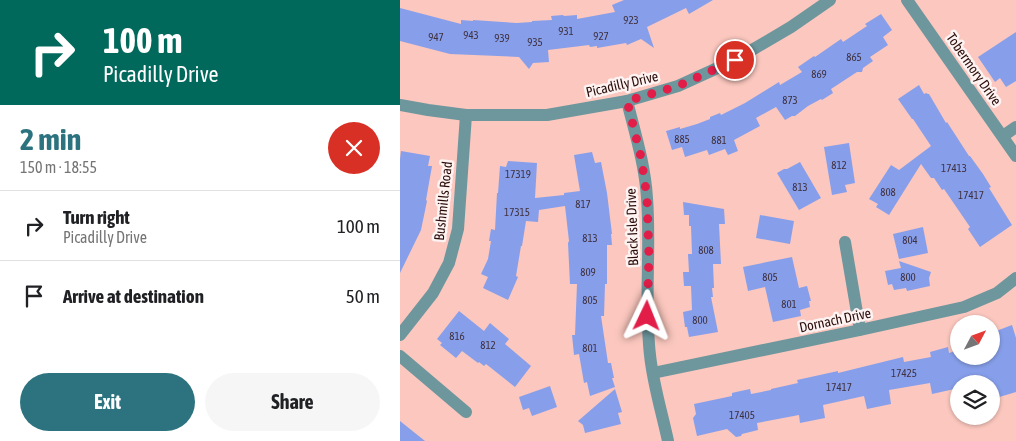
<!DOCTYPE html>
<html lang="en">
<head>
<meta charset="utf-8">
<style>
  :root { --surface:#fff; --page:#f6f6f6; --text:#202124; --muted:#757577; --line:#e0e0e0; --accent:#2c737f }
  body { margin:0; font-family:"Asap Condensed",sans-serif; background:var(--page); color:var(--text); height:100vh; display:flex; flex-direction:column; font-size:19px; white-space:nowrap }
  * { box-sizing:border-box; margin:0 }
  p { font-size:16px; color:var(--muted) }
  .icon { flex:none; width:28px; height:28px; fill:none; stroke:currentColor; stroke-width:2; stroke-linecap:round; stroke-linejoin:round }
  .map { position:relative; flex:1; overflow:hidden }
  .side { display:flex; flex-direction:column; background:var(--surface); width:400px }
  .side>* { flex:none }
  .banner { background:#00695c; color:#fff; overflow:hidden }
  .needle { width:32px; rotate:49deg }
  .controls { position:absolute; left:550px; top:315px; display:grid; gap:10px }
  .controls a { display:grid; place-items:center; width:50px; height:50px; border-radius:50%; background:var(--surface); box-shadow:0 1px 4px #0004; font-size:25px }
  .pin { position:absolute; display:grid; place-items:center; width:42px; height:42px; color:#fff; margin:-21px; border:2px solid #fff; border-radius:50%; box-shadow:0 1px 5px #0007 }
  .me { position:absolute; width:55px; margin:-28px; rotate:2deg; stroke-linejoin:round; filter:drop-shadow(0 0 4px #0008) }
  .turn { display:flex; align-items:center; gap:18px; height:105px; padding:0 20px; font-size:22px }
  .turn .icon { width:65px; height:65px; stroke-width:2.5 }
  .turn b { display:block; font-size:35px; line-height:42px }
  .round { display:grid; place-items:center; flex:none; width:52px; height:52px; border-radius:26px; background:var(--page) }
  .head { display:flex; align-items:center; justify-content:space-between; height:85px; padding:0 20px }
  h1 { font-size:30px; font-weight:700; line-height:38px; color:var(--accent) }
  .action { display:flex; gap:10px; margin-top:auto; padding:10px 20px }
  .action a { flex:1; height:58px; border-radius:30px; background:var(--accent); color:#fff; font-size:20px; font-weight:700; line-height:58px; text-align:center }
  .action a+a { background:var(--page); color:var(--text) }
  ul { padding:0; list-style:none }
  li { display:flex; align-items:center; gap:15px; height:70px; padding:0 20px; border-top:1px solid var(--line) }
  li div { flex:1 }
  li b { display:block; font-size:19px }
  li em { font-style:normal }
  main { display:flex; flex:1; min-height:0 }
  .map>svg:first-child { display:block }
</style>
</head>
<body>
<main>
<section class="side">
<div class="banner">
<div class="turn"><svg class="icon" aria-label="right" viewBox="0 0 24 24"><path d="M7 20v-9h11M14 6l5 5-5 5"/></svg><div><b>100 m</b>Picadilly Drive</div></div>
</div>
<div class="head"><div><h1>2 min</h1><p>150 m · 18:55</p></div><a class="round" style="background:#d93025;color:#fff"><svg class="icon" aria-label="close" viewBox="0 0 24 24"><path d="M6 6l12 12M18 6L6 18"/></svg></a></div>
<ul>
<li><svg class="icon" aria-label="right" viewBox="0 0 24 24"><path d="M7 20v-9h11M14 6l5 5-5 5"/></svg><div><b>Turn right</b><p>Picadilly Drive</p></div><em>100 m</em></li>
<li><svg class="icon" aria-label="arrive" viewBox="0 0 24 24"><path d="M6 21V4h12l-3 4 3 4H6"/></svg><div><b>Arrive at destination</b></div><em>50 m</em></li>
</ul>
<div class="action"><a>Exit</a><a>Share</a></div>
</section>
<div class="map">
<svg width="616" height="441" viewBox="0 0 616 441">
  <rect width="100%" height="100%" fill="#fbc7be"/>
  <path fill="#879fea" d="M 224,0 L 313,0 L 289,14 L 286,8 L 247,27 L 254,48 L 241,39 L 227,45 L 226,43 L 197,48 L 197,46 L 190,47 L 189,45 L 148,50 L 149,62 L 133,63 L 129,69 L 119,57 L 50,54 L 0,41 L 0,8 L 61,24 L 61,20 L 73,21 L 73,20 L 117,23 L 132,22 L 132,21 L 152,20 L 151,16 L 163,15 L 164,16 L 177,15 L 177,19 L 215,12 L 212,5 Z
    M 481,14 L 492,30 L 483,37 L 488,45 L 470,57 L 473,61 L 463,68 L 462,72 L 457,72 L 431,89 L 433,93 L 422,100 L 421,99 L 408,106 L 395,116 L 392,116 L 385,120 L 376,107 L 356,118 L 360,126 L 334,140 L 338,151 L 328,155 L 325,149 L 309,155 L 307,150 L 285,157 L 282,147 L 272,150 L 266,131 L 280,127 L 280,129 L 297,124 L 310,119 L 310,117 L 320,113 L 321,115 L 345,103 L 379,82 L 380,85 L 402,72 L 398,67 L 414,56 L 415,57 L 441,39 L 443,42 L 467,26 L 465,24 Z
    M 616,32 L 616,81 L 606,87 L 600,78 L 595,82 L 578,57 Z
    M 519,85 L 524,94 L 526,93 L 528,94 L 529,94 L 546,123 L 547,122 L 569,156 L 570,156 L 583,174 L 591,187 L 589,188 L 612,225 L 580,247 L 568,229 L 570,227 L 544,189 L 542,190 L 534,178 L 531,178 L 521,164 L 489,215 L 476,207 L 478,204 L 469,199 L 491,165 L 499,170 L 531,146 L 513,119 L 512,119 L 498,99 Z
    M 449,143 L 455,183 L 445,185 L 447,192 L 432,195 L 424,147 Z
    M 1,151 L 30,156 L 28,166 L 32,166 L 26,200 L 27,201 L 21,230 L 0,273 L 0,159 Z
    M 192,152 L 195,163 L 201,162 L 207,193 L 212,234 L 211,234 L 212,245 L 207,245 L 207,284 L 205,284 L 204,316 L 201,316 L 208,363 L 211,363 L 214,378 L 212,378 L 215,387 L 190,396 L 187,382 L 184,383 L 179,354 L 174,355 L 172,335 L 175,335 L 177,284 L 170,284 L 168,243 L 169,241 L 165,206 L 139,210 L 138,222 L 126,221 L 122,246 L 121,246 L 116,276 L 118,277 L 108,300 L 83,288 L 88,277 L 81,274 L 88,259 L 91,241 L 89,241 L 91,229 L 95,230 L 97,193 L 98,193 L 100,166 L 106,167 L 108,161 L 137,163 L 135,198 L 164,195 L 164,193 L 180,191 L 174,155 Z
    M 400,162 L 421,198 L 399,210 L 377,173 L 384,169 L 387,169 Z
    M 283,202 L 324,209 L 325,224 L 319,224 L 321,264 L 313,264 L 314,288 L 312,288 L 313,297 L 311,297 L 318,332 L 289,337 L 287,327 L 285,327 L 283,312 L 292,310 L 291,286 L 284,286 L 283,272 L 289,272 L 288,254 L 292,254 L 291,226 L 289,226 L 289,215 L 284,215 Z
    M 360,215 L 394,221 L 390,244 L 356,238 Z
    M 523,227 L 528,253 L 499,259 L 493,234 Z
    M 392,257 L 399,288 L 407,286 L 411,301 L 409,301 L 410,307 L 400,310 L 401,316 L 373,322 L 365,287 L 348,291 L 343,267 Z
    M 499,261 L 531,272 L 529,278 L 530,286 L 507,291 L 506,288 L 494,290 L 492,284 L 488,285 L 485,271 L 501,268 Z
    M 59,311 L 84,331 L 90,323 L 109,339 L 105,344 L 131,366 L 115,387 L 86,364 L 84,366 L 79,362 L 78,363 L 62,351 L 56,358 L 40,345 L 42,343 L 37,339 Z
    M 612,325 L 616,338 L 616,392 L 596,398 L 592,384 L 559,384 L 559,388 L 532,394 L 530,383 L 489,390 L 491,404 L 467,409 L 464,396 L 423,405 L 425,418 L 400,423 L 399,415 L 357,423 L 358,430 L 342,434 L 341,436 L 336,437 L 327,429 L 297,436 L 293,418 L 296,414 L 294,404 L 332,396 L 332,393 L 336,392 L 350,389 L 351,394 L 371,390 L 371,389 L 398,383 L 397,380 L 438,371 L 438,373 L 503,357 L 504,362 L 531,357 L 530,352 L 548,347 L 549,353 L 559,350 L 559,356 L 591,356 L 591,333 Z
    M 150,386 L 157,407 L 132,416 L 129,408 L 123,410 L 119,397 Z
    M 215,389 L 222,412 L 218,413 L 221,424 L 185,433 L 183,425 L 178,421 Z
    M 0,421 L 25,441 L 0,441 Z"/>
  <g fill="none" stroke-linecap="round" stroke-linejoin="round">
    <path stroke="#6d969d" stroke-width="12" d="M 507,0 L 616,156
      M 227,101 C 235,133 245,165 247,198 C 251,250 244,303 250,355 C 253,384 262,413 268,441
      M 603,136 L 616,127
      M 445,242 L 460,330
      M 0,335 L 33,293 L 49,263 L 58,229 L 66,115
      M 0,356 L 66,412
      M 253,373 L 460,330 L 564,307 L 597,293 L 616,278"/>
    <path stroke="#6d969d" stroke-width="12" d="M 0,105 L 28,110 L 66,115 L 147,115 L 227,101 L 278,86 L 335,60 L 391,27 L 430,0"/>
  </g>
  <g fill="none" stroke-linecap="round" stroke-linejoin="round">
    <path stroke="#e11d48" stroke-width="9" stroke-dasharray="0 16.2" d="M 247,316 L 249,257 L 247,197 L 241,157 L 227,101 L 278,86 L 335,60"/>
  </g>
  <g text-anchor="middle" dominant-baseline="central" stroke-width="5" stroke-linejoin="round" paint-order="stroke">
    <g font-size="11" fill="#403140">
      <text x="231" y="20">923</text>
      <text x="166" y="31">931</text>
      <text x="71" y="35">943</text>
      <text x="201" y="36">927</text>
      <text x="36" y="37">947</text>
      <text x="102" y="38">939</text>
      <text x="135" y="42">935</text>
      <text x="454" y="57">865</text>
      <text x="419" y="74">869</text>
      <text x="390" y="100">873</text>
      <text x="282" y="139">885</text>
      <text x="319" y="140">881</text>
      <text x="439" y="165">812</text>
      <text x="554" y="168">17413</text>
      <text x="118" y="174">17319</text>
      <text x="400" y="187">813</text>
      <text x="488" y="192">808</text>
      <text x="571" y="195">17417</text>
      <text x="183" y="204">817</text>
      <text x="117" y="212">17315</text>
      <text x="190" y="238">813</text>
      <text x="510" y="240">804</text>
      <text x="306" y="250">808</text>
      <text x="188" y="272">809</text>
      <text x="370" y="277">805</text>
      <text x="508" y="277">800</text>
      <text x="190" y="300">805</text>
      <text x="389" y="304">801</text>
      <text x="300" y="320">800</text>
      <text x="57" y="336">816</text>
      <text x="88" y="345">812</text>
      <text x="190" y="348">801</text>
      <text x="504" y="373">17425</text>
      <text x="439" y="387">17417</text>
      <text x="342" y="415">17405</text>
    </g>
    <g font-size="14" fill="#290c08" stroke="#fdf3f2">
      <text transform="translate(574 69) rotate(55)">Tobermory Drive</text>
      <text transform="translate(222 84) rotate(-13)">Picadilly Drive</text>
      <text transform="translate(43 201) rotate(-84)">Bushmills Road</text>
      <text transform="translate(232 227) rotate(-92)">Black Isle Drive</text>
      <text transform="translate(435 320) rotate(-12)">Dornach Drive</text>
    </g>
  </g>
</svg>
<div class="controls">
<a><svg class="needle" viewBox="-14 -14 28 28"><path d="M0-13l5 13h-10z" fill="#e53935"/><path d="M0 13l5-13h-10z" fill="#757577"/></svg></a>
<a><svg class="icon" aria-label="layers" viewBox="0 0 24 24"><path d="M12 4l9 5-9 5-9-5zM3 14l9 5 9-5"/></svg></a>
</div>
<div class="pin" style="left:335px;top:60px;background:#d93025"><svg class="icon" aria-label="arrive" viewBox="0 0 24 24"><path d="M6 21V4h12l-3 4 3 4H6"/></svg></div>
<svg class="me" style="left:247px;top:316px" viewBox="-20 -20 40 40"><path d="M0-17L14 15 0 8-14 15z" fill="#e11d48" stroke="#fff" stroke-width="4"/></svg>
</div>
</main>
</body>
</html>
